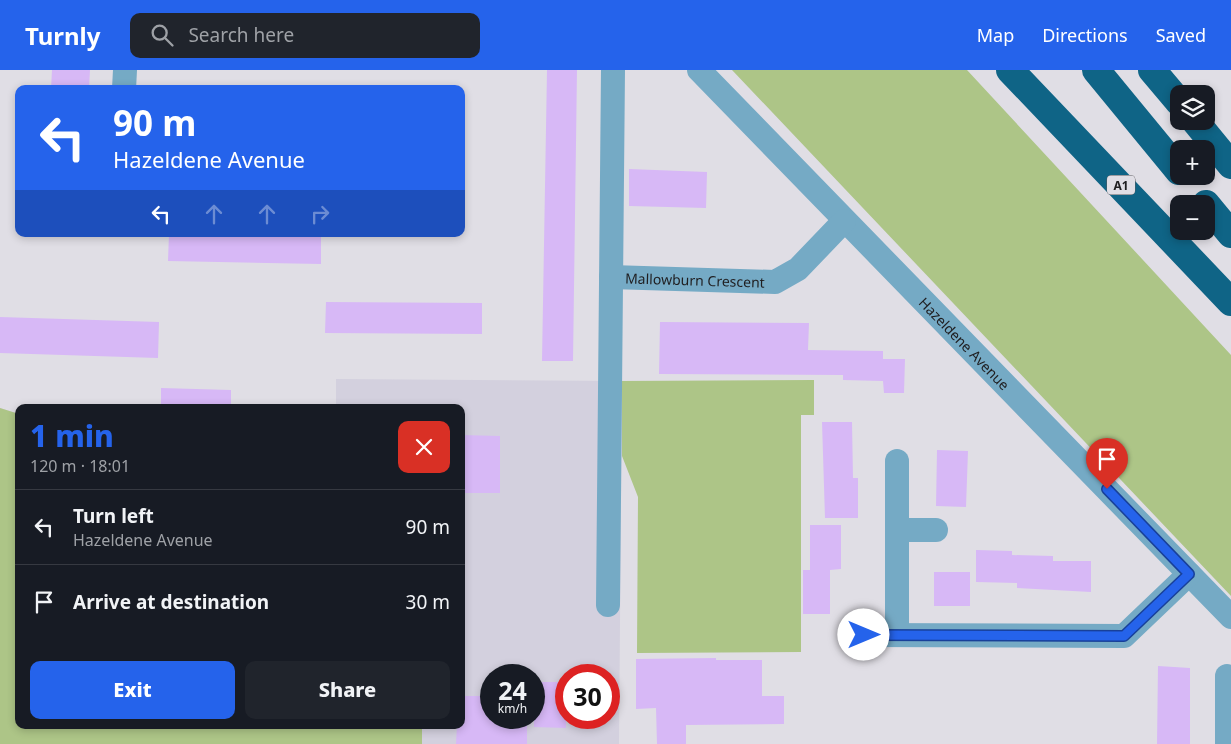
<!DOCTYPE html>
<html lang="en">
<head>
<meta charset="utf-8">
<style>
  :root { --surface:#171b24; --page:#20242c; --text:#f1f3f6; --muted:#9ea1a6; --line:#363941; --accent:#2563eb }
  body { margin:0; font-family:"Noto Sans",sans-serif; background:var(--page); color:var(--text); height:100vh; display:flex; flex-direction:column; font-size:19px; white-space:nowrap }
  * { box-sizing:border-box; margin:0 }
  p { font-size:16px; color:var(--muted) }
  .icon { flex:none; width:28px; height:28px; fill:none; stroke:currentColor; stroke-width:2; stroke-linecap:round; stroke-linejoin:round }
  .map { position:relative; flex:1; overflow:hidden }
  .sheet { position:absolute; left:15px; top:334px; width:450px; height:325px; display:flex; flex-direction:column; background:var(--surface); border-radius:10px; box-shadow:0 2px 8px #0003 }
  .sheet>* { flex:none }
  .banner { position:absolute; left:15px; top:15px; width:450px; height:152px; border-radius:10px; box-shadow:0 2px 8px #0003; background:#2563eb; color:#fff; overflow:hidden }
  .tools { position:absolute; left:1170px; top:15px; display:grid; gap:10px }
  .tools a { display:grid; place-items:center; width:45px; height:45px; border-radius:10px; background:var(--surface); box-shadow:0 2px 8px #0003; font-size:25px }
  .speed { position:absolute; left:480px; top:594px; display:flex; gap:10px; font-size:25px; font-weight:700; text-align:center }
  .speed>* { display:grid; place-content:center; width:65px; height:65px; border-radius:50%; background:var(--surface); box-shadow:0 2px 8px #0003; line-height:1 }
  .speed small { font-size:12px; font-weight:400 }
  .speed .limit { border:8px solid #d22; background:#fff; color:#111 }
  .pin { position:absolute; display:grid; place-items:center; width:42px; height:42px; color:#fff; margin:-51px -21px; border-radius:50% 50% 50% 0; rotate:-45deg; box-shadow:0 0 5px #0007 }
  .pin .icon { rotate:45deg }
  .me { position:absolute; width:55px; margin:-28px; rotate:90deg; stroke-linejoin:round; filter:drop-shadow(0 0 4px #0008) }
  .turn { display:flex; align-items:center; gap:18px; height:105px; padding:0 15px; font-size:22px }
  .turn .icon { width:65px; height:65px; stroke-width:2.5 }
  .turn b { display:block; font-size:35px; line-height:42px }
  .lanes { display:flex; align-items:center; height:48px; padding:0 15px; background:#0003; justify-content:center; gap:25px; direction:ltr }
  .lanes .off { opacity:.35 }
  .round { display:grid; place-items:center; flex:none; width:52px; height:52px; border-radius:10px; background:var(--page) }
  .head { display:flex; align-items:center; justify-content:space-between; height:85px; padding:0 15px }
  h1 { font-size:30px; font-weight:800; line-height:38px; color:var(--accent) }
  .button { display:flex; gap:10px; margin-top:auto; padding:10px 15px }
  .button a { flex:1; height:58px; border-radius:10px; background:var(--accent); color:#fff; font-size:20px; font-weight:800; line-height:58px; text-align:center }
  .button a+a { background:var(--page); color:var(--text) }
  ul { padding:0; list-style:none }
  li { display:flex; align-items:center; gap:15px; height:75px; padding:0 15px; border-top:1px solid var(--line) }
  li div { flex:1 }
  li b { display:block; font-size:19px }
  li em { font-style:normal }
  header { display:flex; align-items:center; gap:30px; box-sizing:border-box; height:70px; padding:0 25px; background:var(--accent); color:#fff }
  header strong { font-size:24px }
  nav { display:flex; gap:28px; margin-inline-start:auto; font-size:18px }
  .search { width:350px; height:45px; background:var(--page); display:flex; align-items:center; gap:12px; box-sizing:border-box; padding:0 18px; border-radius:10px; color:var(--muted); font-size:19px }
  .map>svg:first-child { display:block }
</style>
</head>
<body>
<header>
<strong>Turnly</strong>
<div class="search"><svg class="icon" aria-label="search" viewBox="0 0 24 24"><circle cx="10" cy="10" r="6"/><path d="M15 15l6 6"/></svg>Search here</div>
<nav><a>Map</a><a>Directions</a><a>Saved</a></nav>
</header>
<div class="map">
<svg width="1231" height="674" viewBox="0 0 1231 674">
  <rect width="100%" height="100%" fill="#e0dee5"/>
  <path fill="#d3d0de" fill-rule="evenodd" d="M 336,309 L 622,311 L 619,674 L 0,674 L 0,338 L 19,344 L 19,655 L 461,655 L 461,338 L 336,337 ZM 491,605 L 534,605 L 534,648 L 491,648 ZM 566,605 L 609,605 L 609,648 L 566,648 Z"/>
  <path fill="#adc587" d="M 732,0 L 967,0 L 1231,285 L 1231,526 Z
    M 814,310 L 814,345 L 801,345 L 801,582 L 637,583 L 638,427 L 622,386 L 622,311 Z
    M 0,338 L 19,344 L 19,655 L 422,655 L 422,674 L 0,674 Z"/>
  <path fill="#d7b8f6" d="M 52,0 L 90,0 L 89,19 L 51,19 Z
    M 547,0 L 577,0 L 573,291 L 542,291 Z
    M 629,99 L 707,102 L 706,138 L 629,136 Z
    M 169,164 L 321,164 L 321,194 L 168,191 Z
    M 326,232 L 482,233 L 482,264 L 325,263 Z
    M 0,247 L 159,252 L 158,288 L 0,283 Z
    M 660,252 L 809,253 L 808,280 L 883,281 L 883,289 L 905,289 L 904,323 L 884,323 L 883,311 L 843,310 L 843,305 L 659,304 Z
    M 161,318 L 231,320 L 231,338 L 161,338 Z
    M 822,352 L 852,352 L 853,408 L 858,408 L 858,448 L 825,448 Z
    M 461,365 L 500,366 L 500,423 L 461,423 Z
    M 937,380 L 968,381 L 966,437 L 936,436 Z
    M 810,455 L 841,455 L 841,499 L 830,500 L 830,544 L 803,544 L 803,500 L 810,500 Z
    M 976,480 L 1012,481 L 1012,485 L 1053,486 L 1053,491 L 1091,491 L 1091,522 L 1017,518 L 1017,513 L 976,512 Z
    M 934,502 L 970,502 L 970,536 L 934,536 Z
    M 716,588 L 716,590 L 762,590 L 762,626 L 784,626 L 784,654 L 686,655 L 686,674 L 657,674 L 656,638 L 636,639 L 636,589 Z
    M 1158,596 L 1190,598 L 1190,674 L 1157,674 Z
    M 534,612 L 561,612 L 561,615 L 566,615 L 566,658 L 534,657 Z
    M 461,626 L 491,626 L 491,648 L 527,648 L 527,674 L 456,674 L 457,655 L 461,655 Z"/>
  <g fill="none" stroke-linecap="round" stroke-linejoin="round">
    <g stroke="#75aac5" stroke-width="24">
      <path id="s1" d="M 699,0 L 1231,547"/>
      <path d="M 124,19 L 125,0"/>
      <path id="s2" d="M 611,207 L 775,212 L 798,199 L 844,151"/>
      <path d="M 897,460 L 936,460"/>
      <path d="M 608,535 L 613,0"/>
      <path d="M 864,565 L 1124,566 L 1189,504"/>
      <path d="M 897,565 L 897,391"/>
      <path d="M 1227,674 L 1227,606"/>
    </g>
    <path stroke="#0f6486" stroke-width="28" d="M 1010,0 L 1231,232
      M 1096,0 L 1179,101
      M 1152,0 L 1179,32
      M 1195,51 L 1231,95
      M 1206,134 L 1231,164"/>
  </g>
  <g fill="none" stroke-linecap="round" stroke-linejoin="round">
    <defs>
      <path id="route" d="M 864,565 L 1124,566 L 1189,504 L 1107,419"/>
    </defs>
    <use href="#route" stroke="#184099" stroke-width="12"/>
    <use href="#route" stroke="#2563eb" stroke-width="9"/>
  </g>
  <g text-anchor="middle" dominant-baseline="central" stroke-width="5" stroke-linejoin="round" paint-order="stroke">
    <rect fill="#e0dee5" stroke="#59585b" stroke-width="1" x="1107" y="105.5" width="28" height="19" rx="4"/>
    <g font-size="12" font-weight="bold" fill="#1f1e20">
      <text x="1121" y="115">A1</text>
    </g>
    <g font-size="14" fill="#1f1e20" stroke="#e0dee5">
      <text stroke="none"><textPath href="#s2" startOffset="84">Mallowburn Crescent</textPath></text>
      <text stroke="none"><textPath href="#s1" startOffset="381">Hazeldene Avenue</textPath></text>
    </g>
  </g>
</svg>
<div class="tools">
<a><svg class="icon" aria-label="layers" viewBox="0 0 24 24"><path d="M12 4l9 5-9 5-9-5zM3 14l9 5 9-5"/></svg></a>
<a>+</a>
<a>−</a>
</div>
<div class="speed"><div>24<small>km/h</small></div><div class="limit">30</div></div>
<div class="pin" style="left:1107px;top:419px;background:#d93025"><svg class="icon" aria-label="arrive" viewBox="0 0 24 24"><path d="M6 21V4h12l-3 4 3 4H6"/></svg></div>
<svg class="me" style="left:864px;top:565px" viewBox="-20 -20 40 40"><circle r="19" fill="#fff"/><path d="M0-13L10 11 0 6-10 11z" fill="#2563eb"/></svg>
<div class="banner">
<div class="turn"><svg class="icon" aria-label="left" viewBox="0 0 24 24"><path d="M17 20v-9H6M10 6l-5 5 5 5"/></svg><div><b>90 m</b>Hazeldene Avenue</div></div>
<div class="lanes"><svg class="icon" aria-label="left" viewBox="0 0 24 24"><path d="M17 20v-9H6M10 6l-5 5 5 5"/></svg><svg class="icon off" aria-label="ahead" viewBox="0 0 24 24"><path d="M12 20V5M6 11l6-6 6 6"/></svg><svg class="icon off" aria-label="ahead" viewBox="0 0 24 24"><path d="M12 20V5M6 11l6-6 6 6"/></svg><svg class="icon off" aria-label="right" viewBox="0 0 24 24"><path d="M7 20v-9h11M14 6l5 5-5 5"/></svg></div>
</div>
<section class="sheet">
<div class="head"><div><h1>1 min</h1><p>120 m · 18:01</p></div><a class="round" style="background:#d93025;color:#fff"><svg class="icon" aria-label="close" viewBox="0 0 24 24"><path d="M6 6l12 12M18 6L6 18"/></svg></a></div>
<ul>
<li><svg class="icon" aria-label="left" viewBox="0 0 24 24"><path d="M17 20v-9H6M10 6l-5 5 5 5"/></svg><div><b>Turn left</b><p>Hazeldene Avenue</p></div><em>90 m</em></li>
<li><svg class="icon" aria-label="arrive" viewBox="0 0 24 24"><path d="M6 21V4h12l-3 4 3 4H6"/></svg><div><b>Arrive at destination</b></div><em>30 m</em></li>
</ul>
<div class="button"><a>Exit</a><a>Share</a></div>
</section>
</div>
</body>
</html>
